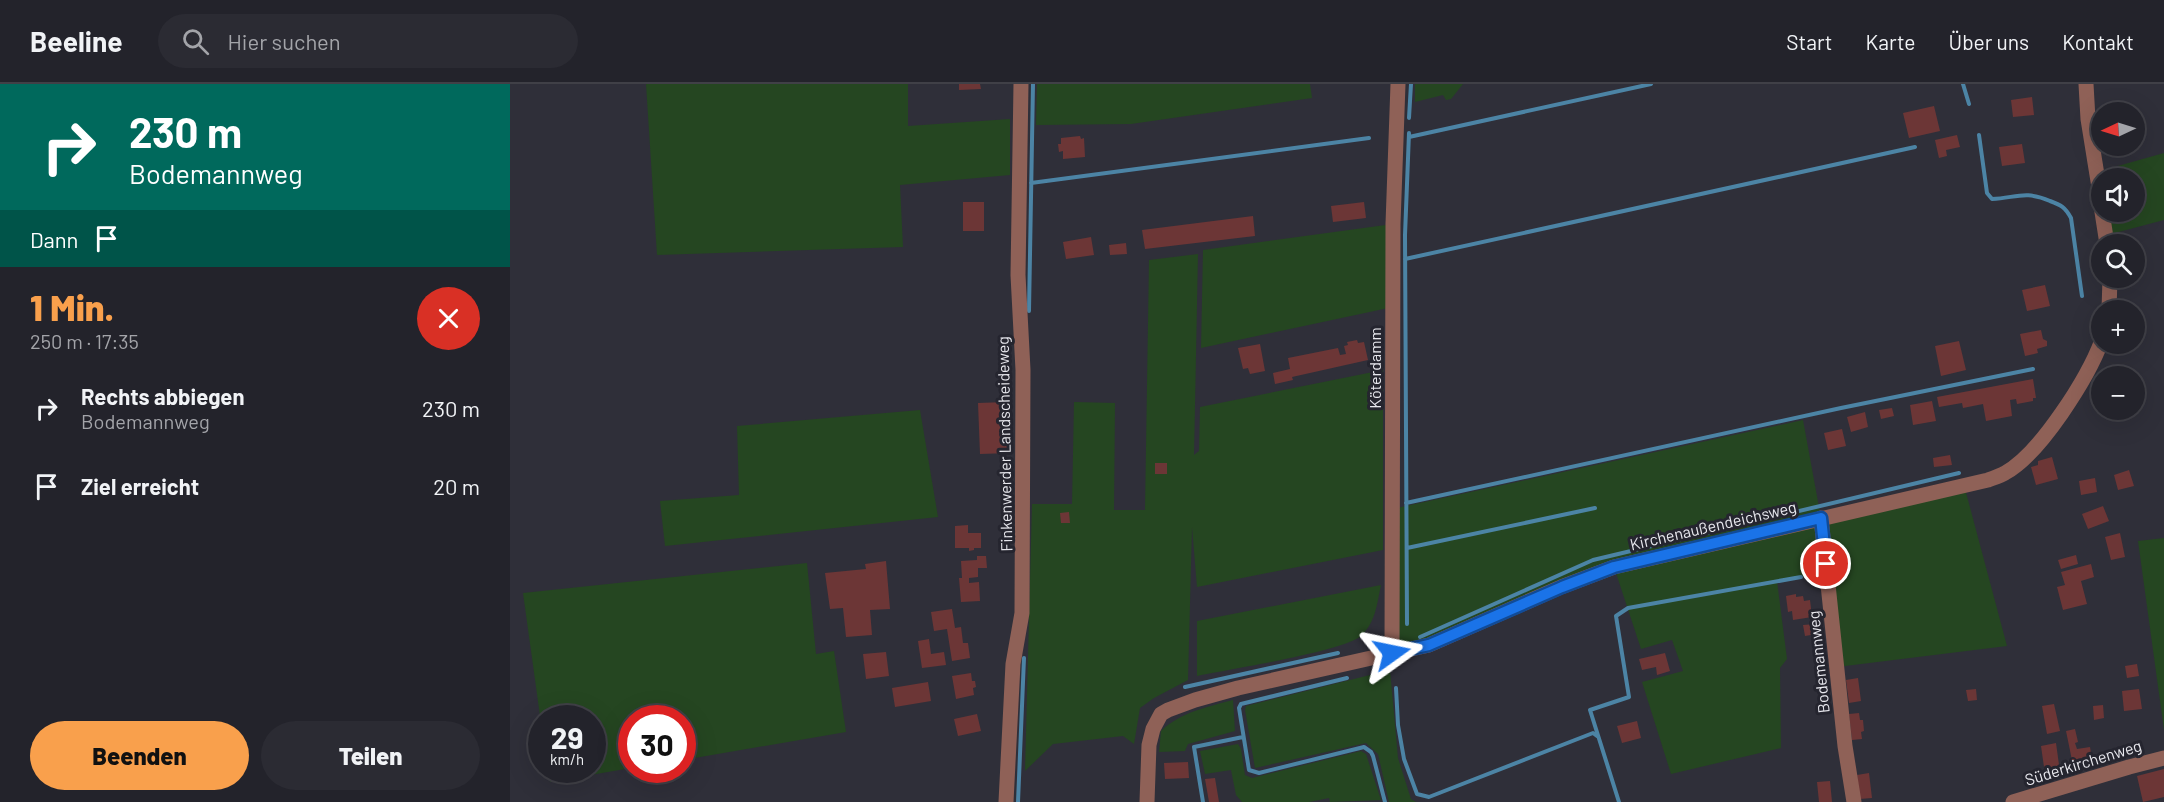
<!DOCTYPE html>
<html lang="de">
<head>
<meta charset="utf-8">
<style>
  :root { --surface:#23232b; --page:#2b2b33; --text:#f1f3f6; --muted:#a3a4a9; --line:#404047; --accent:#f9a04c }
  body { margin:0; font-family:Barlow,sans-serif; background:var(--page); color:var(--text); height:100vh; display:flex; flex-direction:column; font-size:22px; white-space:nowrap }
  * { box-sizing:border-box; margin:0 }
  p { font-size:20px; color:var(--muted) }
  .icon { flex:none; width:33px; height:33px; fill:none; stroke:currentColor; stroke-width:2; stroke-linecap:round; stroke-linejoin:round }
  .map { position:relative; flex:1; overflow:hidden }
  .sheet { display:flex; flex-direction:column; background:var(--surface); width:510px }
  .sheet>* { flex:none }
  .hud { background:#00695c; color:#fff; overflow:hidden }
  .needle { width:39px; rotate:266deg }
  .buttons { position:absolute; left:1581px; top:18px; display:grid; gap:12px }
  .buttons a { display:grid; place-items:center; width:54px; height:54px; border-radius:50%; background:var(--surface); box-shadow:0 6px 24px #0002,0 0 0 2px var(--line); font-size:30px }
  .speed { position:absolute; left:18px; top:621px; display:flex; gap:12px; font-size:30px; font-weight:700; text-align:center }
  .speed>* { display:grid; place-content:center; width:78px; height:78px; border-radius:50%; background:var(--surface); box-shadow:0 6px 24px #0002,0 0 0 2px var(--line); line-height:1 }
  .speed small { font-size:15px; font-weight:400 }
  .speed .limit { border:9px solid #d22; background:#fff; color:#111 }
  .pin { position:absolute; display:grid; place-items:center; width:51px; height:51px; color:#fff; margin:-26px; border:3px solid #fff; border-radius:50%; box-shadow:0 2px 6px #0007 }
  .me { position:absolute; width:66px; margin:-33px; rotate:78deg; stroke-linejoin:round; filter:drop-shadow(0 0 4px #0008) }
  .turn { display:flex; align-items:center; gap:21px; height:126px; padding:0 30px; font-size:27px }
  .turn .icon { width:78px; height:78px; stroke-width:2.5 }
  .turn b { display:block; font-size:42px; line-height:51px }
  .then { display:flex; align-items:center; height:57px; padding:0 30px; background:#0003; gap:12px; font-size:22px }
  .round { display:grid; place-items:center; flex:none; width:63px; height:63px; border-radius:32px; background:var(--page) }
  .summary { display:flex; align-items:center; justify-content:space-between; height:102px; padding:0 30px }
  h1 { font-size:36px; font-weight:800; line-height:45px; color:var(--accent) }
  .action { display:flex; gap:12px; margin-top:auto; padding:12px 30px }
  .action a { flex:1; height:69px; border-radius:36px; background:var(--accent); color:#111; font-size:24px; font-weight:800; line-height:69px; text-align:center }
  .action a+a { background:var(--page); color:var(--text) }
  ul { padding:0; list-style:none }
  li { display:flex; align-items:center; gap:18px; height:78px; padding:0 30px }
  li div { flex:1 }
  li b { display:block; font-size:22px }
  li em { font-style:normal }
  header { display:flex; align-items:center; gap:36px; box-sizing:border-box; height:84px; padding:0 30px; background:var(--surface); border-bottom:2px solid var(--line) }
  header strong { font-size:28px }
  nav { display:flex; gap:33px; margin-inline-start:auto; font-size:21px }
  .search { width:420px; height:54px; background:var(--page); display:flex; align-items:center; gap:15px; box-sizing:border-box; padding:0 21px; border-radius:33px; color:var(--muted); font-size:22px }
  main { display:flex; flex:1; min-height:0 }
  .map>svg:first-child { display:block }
</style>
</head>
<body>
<header>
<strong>Beeline</strong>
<div class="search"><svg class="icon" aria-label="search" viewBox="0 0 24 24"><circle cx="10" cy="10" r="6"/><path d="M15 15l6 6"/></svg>Hier suchen</div>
<nav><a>Start</a><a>Karte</a><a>Über uns</a><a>Kontakt</a></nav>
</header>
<main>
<section class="sheet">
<div class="hud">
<div class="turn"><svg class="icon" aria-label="right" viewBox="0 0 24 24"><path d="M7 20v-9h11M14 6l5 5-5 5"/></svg><div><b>230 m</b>Bodemannweg</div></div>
<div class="then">Dann<svg class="icon" aria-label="arrive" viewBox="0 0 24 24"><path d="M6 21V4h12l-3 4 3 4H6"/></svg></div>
</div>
<div class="summary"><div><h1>1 Min.</h1><p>250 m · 17:35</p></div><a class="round" style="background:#d93025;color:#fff"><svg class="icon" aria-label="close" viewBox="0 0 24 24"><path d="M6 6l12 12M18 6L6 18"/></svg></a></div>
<ul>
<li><svg class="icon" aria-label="right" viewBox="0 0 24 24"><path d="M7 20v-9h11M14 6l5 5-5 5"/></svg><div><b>Rechts abbiegen</b><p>Bodemannweg</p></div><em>230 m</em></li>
<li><svg class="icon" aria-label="arrive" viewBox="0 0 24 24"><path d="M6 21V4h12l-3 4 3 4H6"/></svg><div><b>Ziel erreicht</b></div><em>20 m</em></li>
</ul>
<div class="action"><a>Beenden</a><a>Teilen</a></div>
</section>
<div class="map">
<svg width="1654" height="718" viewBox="0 0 1654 718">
  <rect width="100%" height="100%" fill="#2f2f39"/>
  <path fill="#254621" d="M 136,0 L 398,0 L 398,42 L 500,35 L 500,91 L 390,101 L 393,163 L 147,171 Z
    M 527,0 L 800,0 L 802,14 L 621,40 L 526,41 Z
    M 905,0 L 953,0 L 941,15 L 936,16 L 933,11 L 905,18 Z
    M 1654,69 L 1654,136 L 1601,150 L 1597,128 L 1624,128 L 1624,94 L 1592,94 L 1590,87 Z
    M 883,140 L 883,223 L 691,264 L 693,166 Z
    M 688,170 L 684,371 L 689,367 L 690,323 L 873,286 L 873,466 L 687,503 L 682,443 L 678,596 L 644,614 L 630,624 L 624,660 L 613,652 L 543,660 L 515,687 L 522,420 L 562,420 L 564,318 L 605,319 L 604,426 L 635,426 L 639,176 Z
    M 410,326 L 428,433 L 155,462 L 150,417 L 229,411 L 227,342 Z
    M 1293,336 L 1311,434 L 1454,401 L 1497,562 L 1327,583 L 1317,489 L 1267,497 L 1277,575 L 1270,584 L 1271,664 L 1161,690 L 1132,598 L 1173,587 L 1162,556 L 1131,565 L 1104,483 L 882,569 L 882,425 Z
    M 1654,454 L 1654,646 L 1628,457 Z
    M 297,479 L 306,570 L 324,567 L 336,648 L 173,676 L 172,634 L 122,634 L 121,684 L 40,698 L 38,686 L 82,686 L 82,634 L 32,634 L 31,639 L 13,509 Z
    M 871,501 C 867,519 866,537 852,551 C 837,567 715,586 687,592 L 687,537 Z
    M 880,586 L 888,674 L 901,715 L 906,718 L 879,718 L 868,670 L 856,659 L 745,684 L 735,626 L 736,622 Z
    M 723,616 L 725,647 L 678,660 L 675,667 L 649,668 L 651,647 C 671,628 697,623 723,616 Z
    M 728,660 L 731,665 L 735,691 L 742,694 L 851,667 L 856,670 L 871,716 L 820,718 L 819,714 L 799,718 L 732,718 L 726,711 L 721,686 L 695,690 L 690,667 Z"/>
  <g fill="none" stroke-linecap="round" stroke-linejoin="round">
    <path stroke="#4c84a5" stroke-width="4" d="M 1453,0 L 1459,20
      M 899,34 L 901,0
      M 1469,51 L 1477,109 L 1482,115 C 1506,114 1515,106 1540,117 C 1551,121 1555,123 1561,134 L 1572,212
      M 899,53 L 1141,0
      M 521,99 L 859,54
      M 895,175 L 1405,63
      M 519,227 L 523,0
      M 896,419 L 1331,324 L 1523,285
      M 897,464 L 1085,424
      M 897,540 L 895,151 L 899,49
      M 910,553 L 1083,476 L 1449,389
      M 837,594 L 731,620 L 729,624 L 739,686 L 749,689 L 854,663 L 861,668 L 863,672 L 875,718
      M 675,603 L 828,569
      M 886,604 L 888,641 L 894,675 L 907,710 L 919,713 L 1083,649 L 1087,652
      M 508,718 L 514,574
      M 693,718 L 684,663 L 733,653
      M 1109,718 L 1080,626 L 1119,613 L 1106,532 L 1118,524 L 1291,493"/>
  </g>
  <path fill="#6c3636" d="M 449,0 L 470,0 L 471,5 L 449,6 Z
    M 1522,13 L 1524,31 L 1503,33 L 1501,16 Z
    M 1424,22 L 1430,47 L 1399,54 L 1393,29 Z
    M 1447,51 L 1450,63 L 1436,66 L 1437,72 L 1429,74 L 1425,56 Z
    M 570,52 L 571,55 L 574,54 L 575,73 L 553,75 L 553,67 L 549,68 L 548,60 L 551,60 L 551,54 Z
    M 1512,60 L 1515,79 L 1492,82 L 1489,63 Z
    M 453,118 L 474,118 L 474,147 L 453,147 Z
    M 854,118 L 856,134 L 823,138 L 821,122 Z
    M 743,132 L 745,152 L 635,165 L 632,146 Z
    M 581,153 L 584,171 L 556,175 L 553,158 Z
    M 616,159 L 617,170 L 600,171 L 599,161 Z
    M 1535,201 L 1540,222 L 1517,227 L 1512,206 Z
    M 1531,246 L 1533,255 L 1537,257 L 1537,262 L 1527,265 L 1528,269 L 1515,272 L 1510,250 Z
    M 847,256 L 848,259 L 854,258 L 858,276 L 782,293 L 783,296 L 765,300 L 763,289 L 780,285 L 778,274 L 828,264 L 830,271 L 836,270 L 834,262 L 838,261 L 837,258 Z
    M 1449,257 L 1456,286 L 1431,292 L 1425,262 Z
    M 750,260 L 755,287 L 740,290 L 738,284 L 733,285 L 728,264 Z
    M 1523,295 L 1526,314 L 1523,314 L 1523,317 L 1507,320 L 1506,315 L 1500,316 L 1502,332 L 1476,337 L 1473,320 L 1453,324 L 1452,319 L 1429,323 L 1427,313 Z
    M 1422,317 L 1426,337 L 1403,341 L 1400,321 Z
    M 497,318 L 500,369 L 470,370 L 468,319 Z
    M 1382,324 L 1384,332 L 1371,335 L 1369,326 Z
    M 1355,328 L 1358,343 L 1341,348 L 1337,333 Z
    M 1332,345 L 1336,362 L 1318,366 L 1314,349 Z
    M 1440,371 L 1442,381 L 1424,383 L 1423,374 Z
    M 1542,373 L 1548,395 L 1526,401 L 1521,383 L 1528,381 L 1528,377 Z
    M 645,379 L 657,379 L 657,390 L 645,390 Z
    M 1619,386 L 1624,402 L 1608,406 L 1604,391 Z
    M 1585,394 L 1587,408 L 1571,411 L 1569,397 Z
    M 1593,422 L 1599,437 L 1578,445 L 1572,430 Z
    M 559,428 L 560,439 L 551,439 L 550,429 Z
    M 458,441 L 458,449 L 471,449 L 471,464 L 464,464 L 464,466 L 459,467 L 459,464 L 445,464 L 445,442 Z
    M 1610,449 L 1615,473 L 1601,476 L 1595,453 Z
    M 1566,471 L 1568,480 L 1551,485 L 1548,476 Z
    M 467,472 L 476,472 L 477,484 L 468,484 L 468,493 L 459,494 L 459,499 L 469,498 L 470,517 L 451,518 L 449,494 L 452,494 L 451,477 L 467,476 Z
    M 376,477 L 380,525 L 360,526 L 362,551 L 336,553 L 333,524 L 320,525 L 315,489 L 356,485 L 355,480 Z
    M 1581,480 L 1584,493 L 1571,497 L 1577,520 L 1553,526 L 1547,503 L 1555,501 L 1551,488 Z
    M 1286,510 L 1286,513 L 1293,512 L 1294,517 L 1300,516 L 1302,533 L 1283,536 L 1282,527 L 1278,528 L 1276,512 Z
    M 442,525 L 445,544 L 451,543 L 453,559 L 458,559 L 460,574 L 442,577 L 437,545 L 424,547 L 421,528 Z
    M 1305,540 L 1307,550 L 1295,552 L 1293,541 Z
    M 419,555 L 421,570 L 434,568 L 436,581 L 412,584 L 408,557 Z
    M 376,568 L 379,592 L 356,595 L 353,570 Z
    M 1155,569 L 1160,587 L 1147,591 L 1146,583 L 1132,586 L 1129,575 Z
    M 1627,580 L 1629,592 L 1617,594 L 1615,582 Z
    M 461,589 L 462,597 L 465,597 L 466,603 L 463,604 L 464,611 L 446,615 L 442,592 Z
    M 1348,594 L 1351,617 L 1339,619 L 1336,596 Z
    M 418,598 L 421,617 L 385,623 L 382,604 Z
    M 1466,605 L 1467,616 L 1458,617 L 1456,606 Z
    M 1629,605 L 1632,625 L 1614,627 L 1612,607 Z
    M 1544,620 L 1550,647 L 1537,650 L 1532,622 Z
    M 1593,621 L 1594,634 L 1584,636 L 1583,622 Z
    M 1349,629 L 1350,636 L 1353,636 L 1354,647 L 1351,648 L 1352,655 L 1342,656 L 1339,630 Z
    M 467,630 L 471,647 L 448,652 L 444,635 Z
    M 1127,637 L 1131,654 L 1112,659 L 1107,642 Z
    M 1565,645 L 1568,658 L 1565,659 L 1567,665 L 1580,663 L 1581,669 L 1579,670 L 1580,677 L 1563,681 L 1556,647 Z
    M 1546,659 L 1550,688 L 1535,690 L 1531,662 Z
    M 678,678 L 679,694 L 655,695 L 654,679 Z
    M 1654,685 L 1654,713 L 1633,718 L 1627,692 Z
    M 1359,689 L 1362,714 L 1350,715 L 1347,691 Z
    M 705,694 L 709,718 L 699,718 L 695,695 Z
    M 1320,697 L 1322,718 L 1309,718 L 1307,698 Z"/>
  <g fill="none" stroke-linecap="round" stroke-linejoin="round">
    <path stroke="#8f6157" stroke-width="15" d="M 1576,0 L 1578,35 L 1592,122
      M 1592,128 L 1597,160
      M 1599,226 L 1600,194
      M 1311,434 L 1335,662 L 1344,718
      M 882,569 L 883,140 L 888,0
      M 496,718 L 503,580 L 512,529 L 513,286 L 508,191 L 511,0
      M 637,718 L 639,661 L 643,645 L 651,630 L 658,626 L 685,616 L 728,604 L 919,561 L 1051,503 L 1104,483 L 1478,396 C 1483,394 1490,392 1495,389 C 1530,370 1578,294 1592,256
      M 1503,718 L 1619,683 L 1654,674"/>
  </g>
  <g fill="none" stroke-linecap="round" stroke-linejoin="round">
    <defs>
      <path id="route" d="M 882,569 L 919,561 L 1052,503 L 1104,483 L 1311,434 L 1316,480"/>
    </defs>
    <use href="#route" stroke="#114b97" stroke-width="15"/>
    <use href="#route" stroke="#1a73e8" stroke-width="10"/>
  </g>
  <g text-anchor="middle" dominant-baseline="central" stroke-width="6" stroke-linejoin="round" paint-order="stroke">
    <g font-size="16" fill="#e8e8ee" stroke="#25252f">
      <text transform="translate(864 284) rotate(-90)">Köterdamm</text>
      <text transform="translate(494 360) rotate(-91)">Finkenwerder Landscheideweg</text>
      <text transform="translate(1203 441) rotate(-13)">Kirchenaußendeichsweg</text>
      <text transform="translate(1308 578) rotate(-96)">Bodemannweg</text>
      <text transform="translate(1573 678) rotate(-17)">Süderkirchenweg</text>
    </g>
  </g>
</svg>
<div class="buttons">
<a><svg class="needle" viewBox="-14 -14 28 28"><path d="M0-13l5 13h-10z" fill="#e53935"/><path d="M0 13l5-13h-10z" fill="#a3a4a9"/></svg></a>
<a><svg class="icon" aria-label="sound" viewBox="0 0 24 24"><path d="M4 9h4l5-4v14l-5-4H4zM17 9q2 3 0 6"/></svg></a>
<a><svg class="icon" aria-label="search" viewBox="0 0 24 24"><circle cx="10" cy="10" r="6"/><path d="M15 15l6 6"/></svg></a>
<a>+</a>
<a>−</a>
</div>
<div class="speed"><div>29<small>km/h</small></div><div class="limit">30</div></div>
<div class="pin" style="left:1316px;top:480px;background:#d93025"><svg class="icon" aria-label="arrive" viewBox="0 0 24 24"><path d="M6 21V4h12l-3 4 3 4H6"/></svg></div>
<svg class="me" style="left:882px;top:569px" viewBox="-20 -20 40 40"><path d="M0-17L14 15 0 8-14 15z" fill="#1a73e8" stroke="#fff" stroke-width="4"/></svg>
</div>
</main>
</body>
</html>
